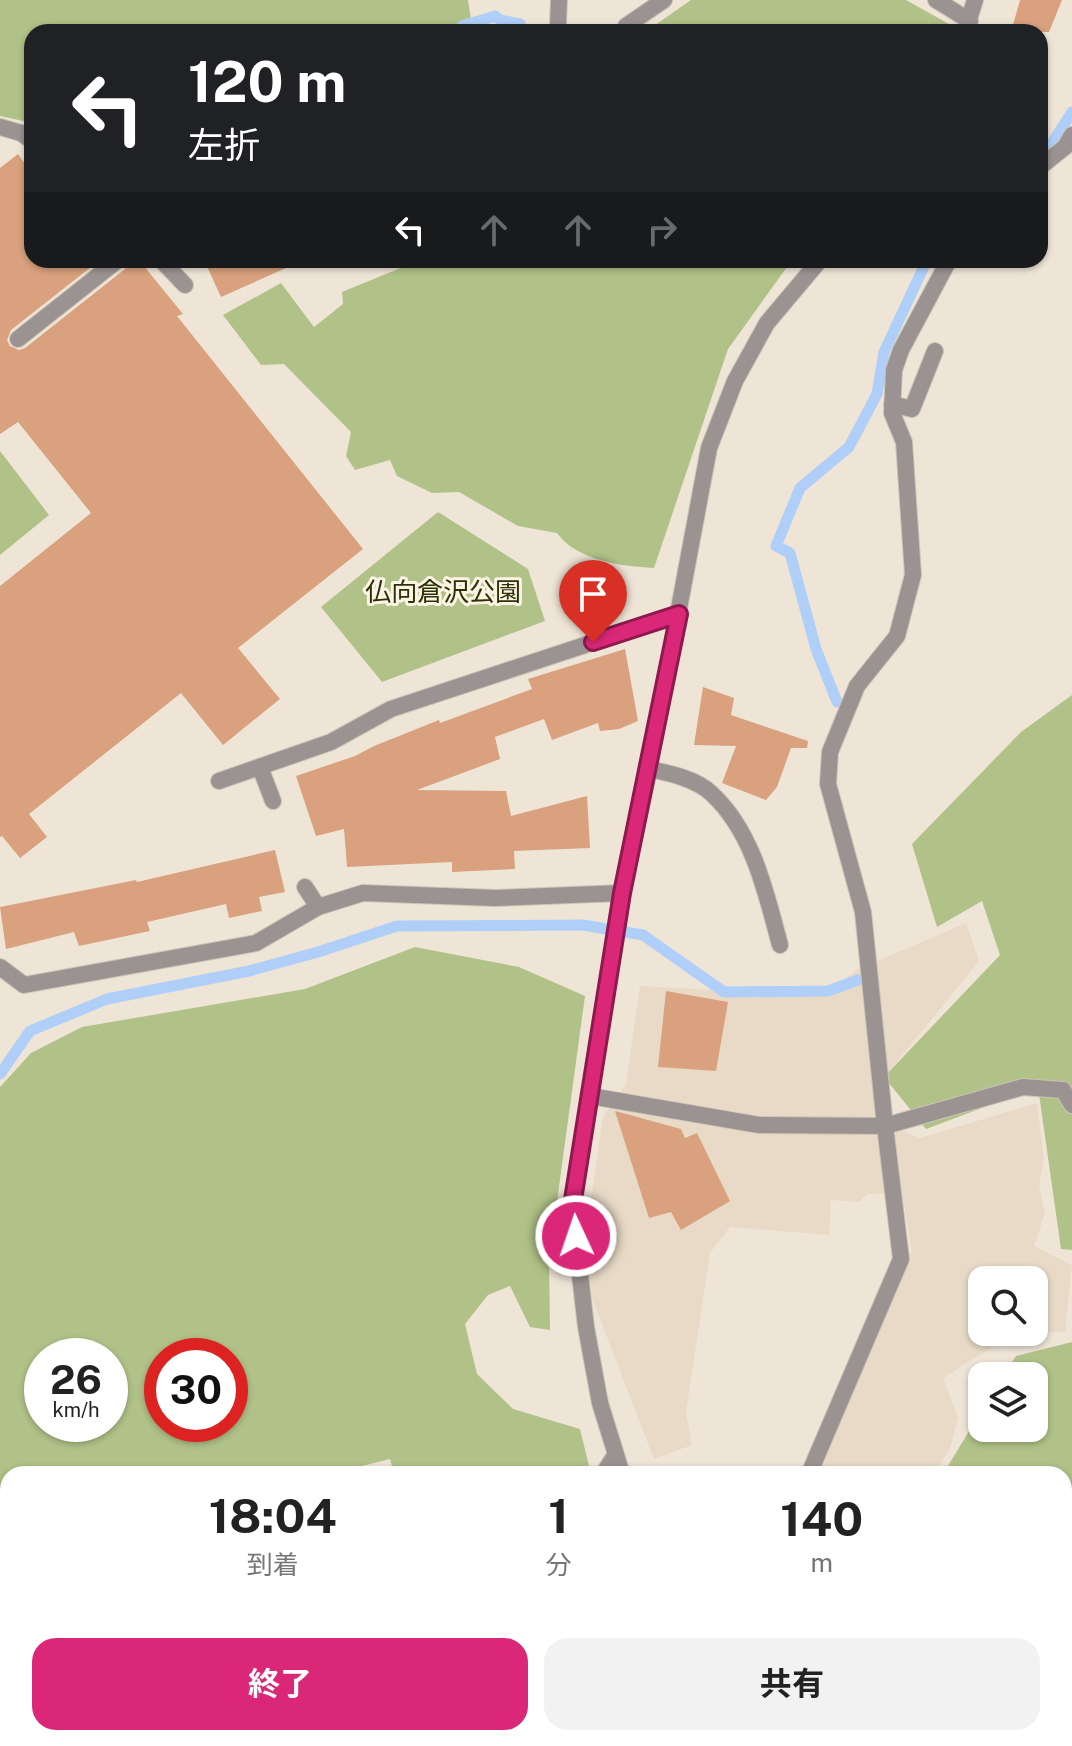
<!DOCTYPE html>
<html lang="ja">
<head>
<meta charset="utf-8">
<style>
  :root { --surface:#fff; --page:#f2f2f2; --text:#222; --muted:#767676; --accent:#db2777 }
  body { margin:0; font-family:"Public Sans","Noto Sans JP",sans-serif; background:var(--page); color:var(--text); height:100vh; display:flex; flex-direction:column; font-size:30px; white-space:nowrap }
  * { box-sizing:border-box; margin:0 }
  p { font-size:26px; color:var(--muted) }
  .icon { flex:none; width:44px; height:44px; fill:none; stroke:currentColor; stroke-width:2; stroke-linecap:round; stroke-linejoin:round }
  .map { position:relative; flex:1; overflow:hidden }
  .details { position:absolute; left:0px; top:1466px; width:1072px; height:280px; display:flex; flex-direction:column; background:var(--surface); border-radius:24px 24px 0 0; box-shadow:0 2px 6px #0004 }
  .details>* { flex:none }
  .guide { position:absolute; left:24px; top:24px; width:1024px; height:244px; border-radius:24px; box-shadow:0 2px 6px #0004; background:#202124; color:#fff; overflow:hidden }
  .tools { position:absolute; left:968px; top:1266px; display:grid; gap:16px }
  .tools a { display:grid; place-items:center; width:80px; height:80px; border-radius:16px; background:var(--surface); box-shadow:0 2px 6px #0004; font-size:40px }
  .speed { position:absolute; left:24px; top:1338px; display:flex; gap:16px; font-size:40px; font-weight:700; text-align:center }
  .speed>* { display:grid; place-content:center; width:104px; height:104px; border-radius:50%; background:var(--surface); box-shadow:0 2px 6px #0004; line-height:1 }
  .speed small { font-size:20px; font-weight:400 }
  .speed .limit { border:12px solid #d22; background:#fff; color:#111 }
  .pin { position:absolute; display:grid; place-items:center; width:68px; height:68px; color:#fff; margin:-82px -34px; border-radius:50% 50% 50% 0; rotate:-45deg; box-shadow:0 0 8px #0007 }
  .pin .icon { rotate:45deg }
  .me { position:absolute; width:88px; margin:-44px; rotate:357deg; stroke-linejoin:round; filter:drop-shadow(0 0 6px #0008) }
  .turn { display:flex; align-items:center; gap:28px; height:168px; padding:0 32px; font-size:36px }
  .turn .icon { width:104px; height:104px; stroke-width:2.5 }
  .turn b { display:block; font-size:56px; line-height:68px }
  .lanes { display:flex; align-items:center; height:76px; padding:0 32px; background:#0003; justify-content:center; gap:40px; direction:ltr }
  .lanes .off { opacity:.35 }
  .eta { display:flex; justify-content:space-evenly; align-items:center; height:136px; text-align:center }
  .eta b { font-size:48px; font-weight:700; line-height:56px }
  .action { display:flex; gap:16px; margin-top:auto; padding:16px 32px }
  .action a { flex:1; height:92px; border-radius:24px; background:var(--accent); color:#fff; font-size:32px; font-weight:700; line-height:92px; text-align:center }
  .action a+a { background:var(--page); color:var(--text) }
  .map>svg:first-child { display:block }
</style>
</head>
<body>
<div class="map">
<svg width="1072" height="1746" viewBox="0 0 1072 1746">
  <rect width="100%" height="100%" fill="#efe5d7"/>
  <path fill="#e8dac6" d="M 966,923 L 979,961 L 874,1090 L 902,1131 L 920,1138 L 1037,1103 L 1044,1158 L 1039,1187 L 1045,1213 L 1034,1246 L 1072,1265 L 1065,1332 L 1034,1332 L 1034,1280 L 982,1280 L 982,1332 L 1017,1332 L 943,1378 L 958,1417 L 950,1448 L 934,1474 L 818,1474 L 912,1251 L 902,1193 L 867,1194 L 859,1202 L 831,1200 L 829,1235 L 730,1227 L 710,1253 L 686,1412 L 692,1445 L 654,1459 L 590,1293 L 588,1221 L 603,1117 L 626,1084 L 640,986 L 826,996 L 856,970 Z
    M 711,1738 L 848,1738 L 848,1746 L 713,1746 Z"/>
  <path fill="#b1c288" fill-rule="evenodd" d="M 0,0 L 468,0 L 473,32 L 32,32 L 32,123 L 0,116 Z
    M 691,0 L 906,0 L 949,24 L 946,32 L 645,32 Z
    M 420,260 L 792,260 L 728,349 L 654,568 C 622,566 577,561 557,533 L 518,526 L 459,492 L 432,493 L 397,476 L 390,460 L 355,470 L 346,456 L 351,432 L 284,364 L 261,365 L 223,315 L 281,283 L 314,327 L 343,304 L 342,292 Z
    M 0,451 L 49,515 L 0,555 Z
    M 438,512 L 528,569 L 545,621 L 382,682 L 321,607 Z
    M 1072,695 L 1072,1250 L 1061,1249 L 1038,1087 L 926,1129 L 884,1077 L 1000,955 L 982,901 L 937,927 L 912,844 L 1021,732 Z
    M 415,947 L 519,967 L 585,996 L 549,1260 L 550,1330 L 530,1327 L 510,1286 L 488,1295 L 465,1324 L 477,1374 L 513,1409 L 580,1429 L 589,1466 L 582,1474 L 394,1474 L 390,1459 L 330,1474 L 8,1474 L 8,1738 L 47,1738 L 48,1746 L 0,1746 L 0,1087 L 31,1053 L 82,1027 L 305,989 ZM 42,1356 L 110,1356 L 110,1424 L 42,1424 ZM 162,1356 L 230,1356 L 230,1424 L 162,1424 Z
    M 1072,1342 L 1072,1746 L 1056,1746 L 1043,1738 L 1064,1738 L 1064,1474 L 943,1474 L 982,1410 L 982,1428 L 1034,1428 L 1034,1376 L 1003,1376 L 1016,1356 Z
    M 517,1738 L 674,1738 L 674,1746 L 506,1746 Z"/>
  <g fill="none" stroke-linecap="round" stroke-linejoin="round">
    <path stroke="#b0cff8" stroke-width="11" d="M 462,26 L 495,16 L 500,20 L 520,24
      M 1040,153 L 1052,143 L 1072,112
      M 837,702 L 816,649 L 790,553 L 776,546 L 800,488 L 849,447 L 877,394 L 884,352 L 927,260
      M 0,1074 L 30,1031 L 107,999 L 249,971 L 318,952 L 397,926 L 583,925 L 643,935 L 724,992 L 828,991 L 858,980
      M 781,1738 L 785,1746
      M 465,1746 L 478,1738"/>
  </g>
  <path fill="#d9a17d" d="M 1020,0 L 1062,0 L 1049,32 L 1011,32 Z
    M 18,154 L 32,174 L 32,260 L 100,260 L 11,330 L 7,340 L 10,346 L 19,350 L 25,348 L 125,269 L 129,260 L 139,260 L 183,314 L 177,316 L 363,549 L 238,648 L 280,699 L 223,745 L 181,693 L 29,814 L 47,837 L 20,858 L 2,836 L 0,837 L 0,586 L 91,513 L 18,422 L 0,434 L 0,168 Z
    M 204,260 L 304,260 L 221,297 Z
    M 625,649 L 638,721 L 619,729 L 600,731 L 598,723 L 552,740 L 544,719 L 495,737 L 500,759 L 417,790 L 506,791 L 511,816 L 587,796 L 590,848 L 514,851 L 515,869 L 452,872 L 452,862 L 347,867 L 344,829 L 316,836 L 296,776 L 355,756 L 374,746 L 439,720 L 440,723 L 532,689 L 528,679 Z
    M 703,687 L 734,698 L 731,715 L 808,741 L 807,748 L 791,748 L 777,787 L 766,800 L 722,783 L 736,746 L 694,745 Z
    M 275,850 L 285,892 L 259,897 L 262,911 L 229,918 L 226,904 L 147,922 L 150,931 L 79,946 L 74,932 L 6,949 L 0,907 L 136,880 L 137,882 Z
    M 666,991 L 728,1002 L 716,1071 L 658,1067 Z
    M 615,1111 L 681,1129 L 685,1138 L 697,1133 L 730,1201 L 681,1230 L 671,1212 L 649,1218 Z"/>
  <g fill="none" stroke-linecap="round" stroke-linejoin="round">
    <defs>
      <path id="service" d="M 626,26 L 664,0
        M 1040,167 L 1065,147 L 1072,135
        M 949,260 L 901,350 L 894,370 L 892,413 L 904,442 L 913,575 L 897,636 L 857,686 L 830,752 L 828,784 L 863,912 L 885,1126 L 1023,1087 L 1063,1090 L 1072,1105
        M 18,339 L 118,260
        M 892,404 L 912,409 L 935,351
        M 260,767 L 273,801
        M 649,769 C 669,773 697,779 712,794 C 753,832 766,893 780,945
        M 219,781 L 331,742 L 391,709 L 679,614
        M 305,887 L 318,907"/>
      <path id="minor" d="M 936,0 L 970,21
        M 558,24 L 559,0
        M 965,32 L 975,0
        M 0,127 L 21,133 L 32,141
        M 161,260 L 185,285
        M 0,967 L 24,985 L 256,943 L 318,907 L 363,893 L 495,898 L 622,893
        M 590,1096 L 759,1125 L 885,1126 L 901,1259 L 809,1474
        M 603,1474 L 616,1454
        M 622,1474 L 600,1403 L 586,1327 L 572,1206 L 622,893 L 649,769 L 709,448 L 735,381 L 767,323 L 820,260
        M 147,1738 L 152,1746
        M 692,1738 L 693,1746
        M 285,1746 L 297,1738"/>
    </defs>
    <use href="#service" stroke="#cbc3b6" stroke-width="18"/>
    <use href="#minor" stroke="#cbc3b6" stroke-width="18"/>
    <use href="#service" stroke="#9b9391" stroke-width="16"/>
    <use href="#minor" stroke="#9b9391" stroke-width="16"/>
  </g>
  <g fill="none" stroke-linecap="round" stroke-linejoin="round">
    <defs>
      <path id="route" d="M 576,1236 L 572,1206 L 622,893 L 679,614 L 593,642"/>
    </defs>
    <use href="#route" stroke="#8e194d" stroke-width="20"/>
    <use href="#route" stroke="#db2777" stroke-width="14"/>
  </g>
  <g text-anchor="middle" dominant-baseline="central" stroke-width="6" stroke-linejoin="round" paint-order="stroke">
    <g font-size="26" fill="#283204" stroke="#fdf3e4">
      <text x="443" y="591">仏向倉沢公園</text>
    </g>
  </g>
</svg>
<div class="tools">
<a><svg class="icon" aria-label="search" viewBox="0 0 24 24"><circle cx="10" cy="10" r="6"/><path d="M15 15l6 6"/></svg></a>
<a><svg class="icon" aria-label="layers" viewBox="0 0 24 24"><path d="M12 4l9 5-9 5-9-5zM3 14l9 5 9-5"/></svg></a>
</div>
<div class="speed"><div>26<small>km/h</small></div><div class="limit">30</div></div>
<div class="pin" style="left:593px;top:642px;background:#d93025"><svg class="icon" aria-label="arrive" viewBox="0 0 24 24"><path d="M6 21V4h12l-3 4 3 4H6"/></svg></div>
<svg class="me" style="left:576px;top:1236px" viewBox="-20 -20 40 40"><circle r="17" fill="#db2777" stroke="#fff" stroke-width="3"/><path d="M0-11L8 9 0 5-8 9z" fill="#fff"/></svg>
<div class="guide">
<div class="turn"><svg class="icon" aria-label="left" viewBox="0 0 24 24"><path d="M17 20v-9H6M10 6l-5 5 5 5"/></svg><div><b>120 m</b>左折</div></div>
<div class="lanes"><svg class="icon" aria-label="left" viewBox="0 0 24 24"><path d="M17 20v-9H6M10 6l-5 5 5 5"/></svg><svg class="icon off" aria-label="ahead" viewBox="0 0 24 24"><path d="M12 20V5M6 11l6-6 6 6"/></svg><svg class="icon off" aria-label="ahead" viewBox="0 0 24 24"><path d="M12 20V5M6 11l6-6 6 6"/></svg><svg class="icon off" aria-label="right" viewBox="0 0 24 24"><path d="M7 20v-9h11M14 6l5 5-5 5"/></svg></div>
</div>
<section class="details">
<div class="eta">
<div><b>18:04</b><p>到着</p></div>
<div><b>1</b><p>分</p></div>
<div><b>140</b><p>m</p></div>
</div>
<div class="action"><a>終了</a><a>共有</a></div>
</section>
</div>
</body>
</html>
